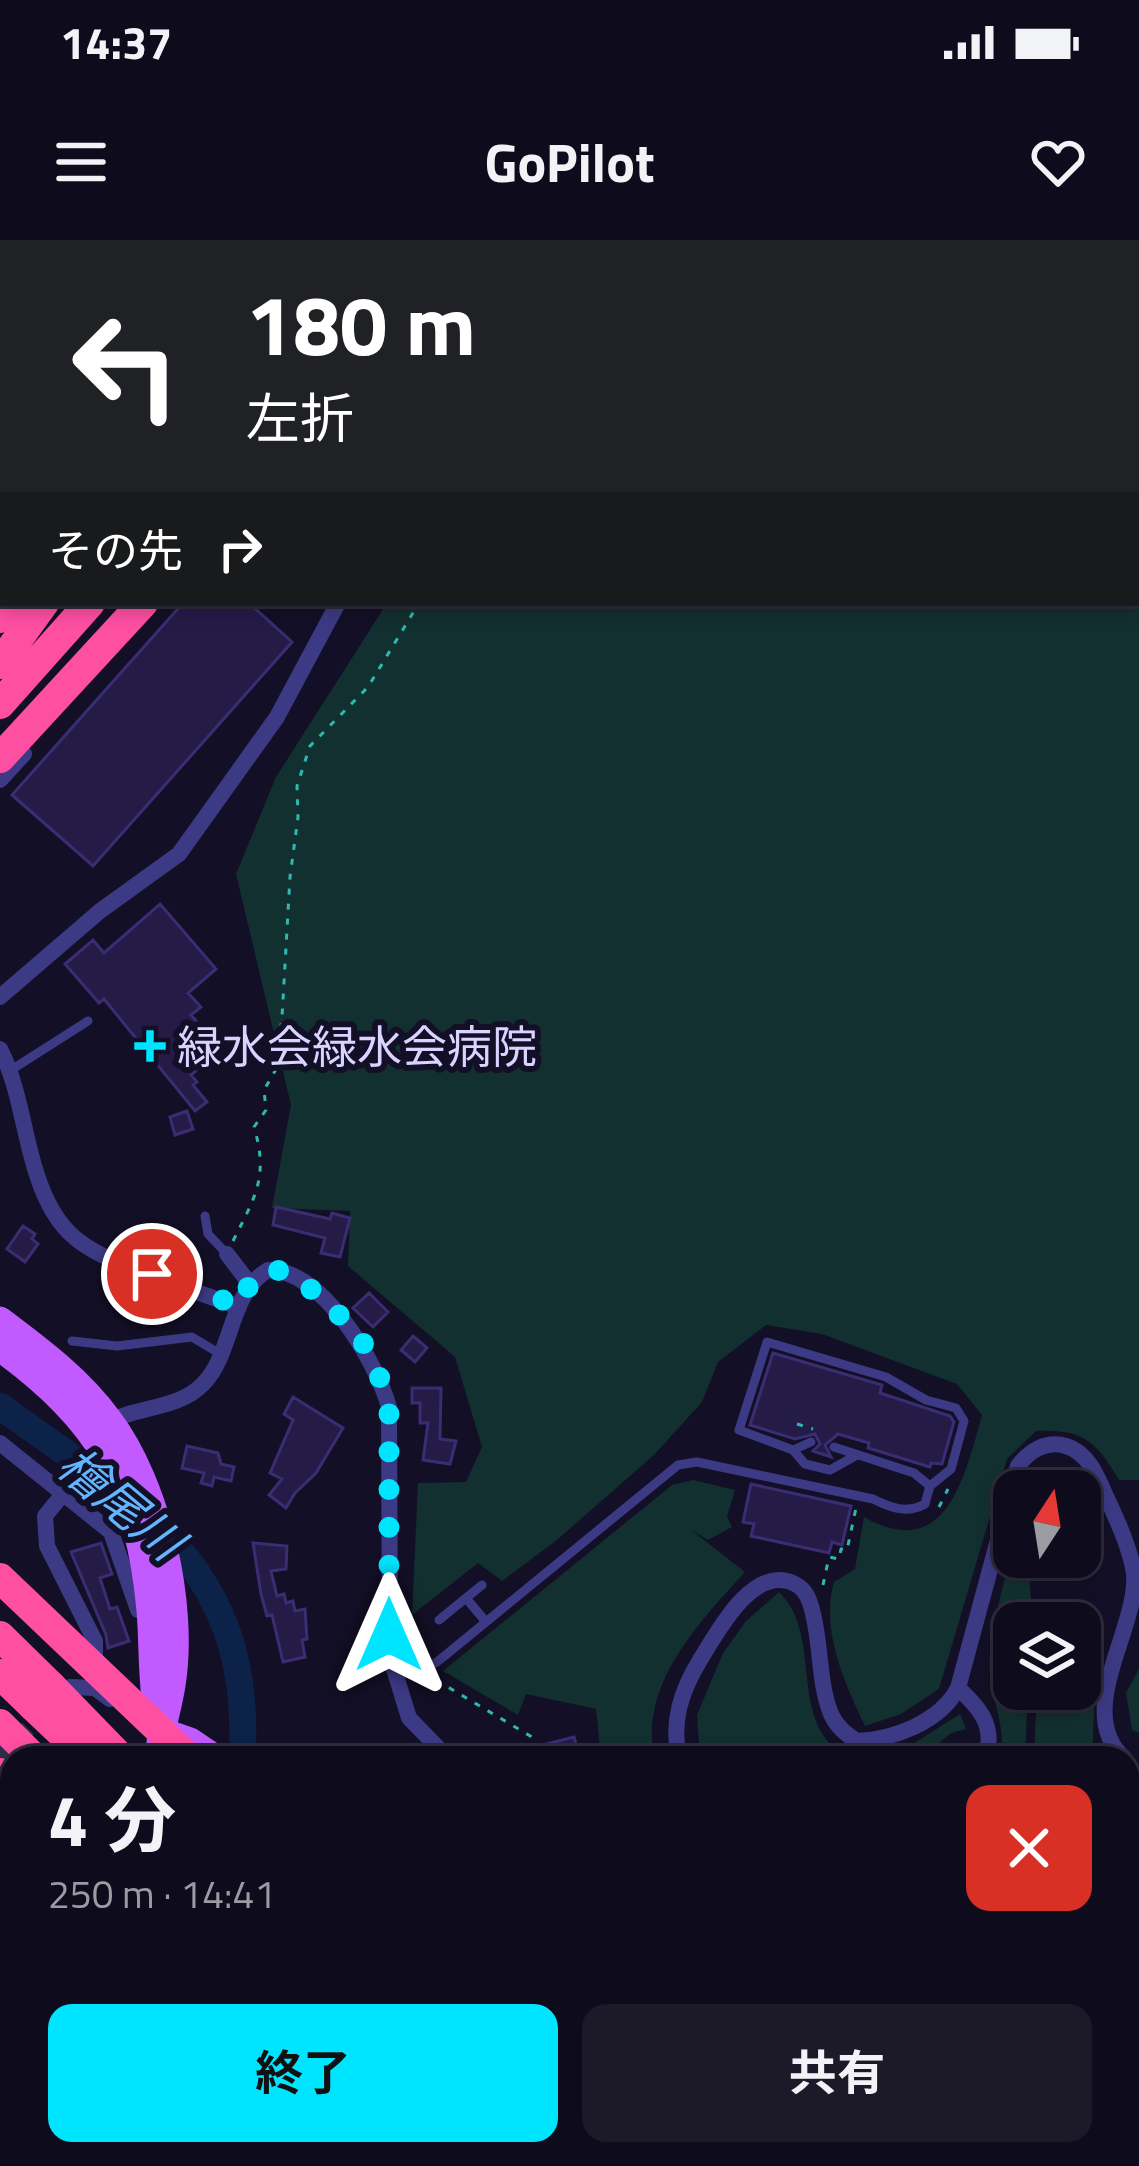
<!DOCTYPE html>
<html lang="ja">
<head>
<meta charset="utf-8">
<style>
  :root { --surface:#0e0b1c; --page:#1c1929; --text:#f1f3f6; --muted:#9b9ba3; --line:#2e2b3b; --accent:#00e5ff }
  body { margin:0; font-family:"Titillium Web","Noto Sans JP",sans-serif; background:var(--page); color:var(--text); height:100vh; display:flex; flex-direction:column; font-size:45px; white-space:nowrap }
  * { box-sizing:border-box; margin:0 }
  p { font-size:39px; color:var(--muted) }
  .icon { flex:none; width:66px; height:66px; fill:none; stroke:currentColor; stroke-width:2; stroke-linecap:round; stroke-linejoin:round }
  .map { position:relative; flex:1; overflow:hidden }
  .drawer { position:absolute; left:0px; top:1506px; width:1140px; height:420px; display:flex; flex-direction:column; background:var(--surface); border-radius:36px 36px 0 0; box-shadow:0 6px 18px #0003,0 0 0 3px var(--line) }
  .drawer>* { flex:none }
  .banner { position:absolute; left:0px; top:0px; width:1140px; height:366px; box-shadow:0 6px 18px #0003,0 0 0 3px var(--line); background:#202124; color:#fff; overflow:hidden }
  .needle { width:78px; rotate:12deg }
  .controls { position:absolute; left:993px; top:1230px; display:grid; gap:24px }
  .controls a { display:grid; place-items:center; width:108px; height:108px; border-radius:24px; background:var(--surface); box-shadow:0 6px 18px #0003,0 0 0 3px var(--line); font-size:60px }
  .pin { position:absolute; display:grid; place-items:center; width:102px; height:102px; color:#fff; margin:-51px; border:6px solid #fff; border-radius:50%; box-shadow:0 3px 12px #0007 }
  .me { position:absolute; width:132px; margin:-66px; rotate:0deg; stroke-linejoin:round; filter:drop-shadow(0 0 9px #0008) }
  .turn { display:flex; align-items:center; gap:42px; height:252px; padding:0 48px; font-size:54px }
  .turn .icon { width:156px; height:156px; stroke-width:2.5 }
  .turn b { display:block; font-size:84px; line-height:102px }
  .then { display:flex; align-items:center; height:114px; padding:0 48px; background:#0003; gap:24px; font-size:45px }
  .round { display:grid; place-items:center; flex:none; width:126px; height:126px; border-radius:24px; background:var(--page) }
  .summary { display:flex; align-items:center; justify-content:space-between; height:204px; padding:0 48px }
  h1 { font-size:72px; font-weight:700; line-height:90px }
  .button { display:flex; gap:24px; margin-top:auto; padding:24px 48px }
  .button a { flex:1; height:138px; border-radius:24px; background:var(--accent); color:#111; font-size:48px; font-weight:700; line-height:138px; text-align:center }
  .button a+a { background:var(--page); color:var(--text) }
  .status { display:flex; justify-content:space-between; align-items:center; height:84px; padding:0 60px; background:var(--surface); direction:ltr }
  .status svg { height:33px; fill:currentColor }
  header { display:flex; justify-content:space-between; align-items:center; height:156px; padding:0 48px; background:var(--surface); font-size:54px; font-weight:700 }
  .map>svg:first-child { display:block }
</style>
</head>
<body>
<div class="status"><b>14:37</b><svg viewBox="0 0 49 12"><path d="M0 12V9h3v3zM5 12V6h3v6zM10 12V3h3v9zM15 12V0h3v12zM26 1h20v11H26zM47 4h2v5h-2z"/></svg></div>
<header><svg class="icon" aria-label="menu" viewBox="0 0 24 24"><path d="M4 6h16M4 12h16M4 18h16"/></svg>GoPilot<svg class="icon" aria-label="heart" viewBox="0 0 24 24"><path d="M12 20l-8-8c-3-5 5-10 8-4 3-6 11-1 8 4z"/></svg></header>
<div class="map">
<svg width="1139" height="1926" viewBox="0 0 1139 1926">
  <rect width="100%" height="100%" fill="#130f26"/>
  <path fill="#12302f" d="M 0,0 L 116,3 L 3,3 L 3,165 Z
    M 479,0 L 1139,0 L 1139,1240 L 1119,1240 C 1096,1201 1083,1189 1036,1191 L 1007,1219 L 939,1449 L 901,1474 L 865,1486 C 845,1444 820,1390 834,1342 L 855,1329 L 864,1277 C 947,1324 965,1235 982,1175 L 957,1144 L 822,1094 L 766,1085 L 718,1122 L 702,1162 L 654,1215 L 557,1300 L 502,1341 L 478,1323 L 412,1375 L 418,1243 L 466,1242 L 482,1207 L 455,1117 L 348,1026 L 350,971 L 272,968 L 291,865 L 236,634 L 276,537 L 387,363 L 1137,363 L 1137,3 L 478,3 Z
    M 693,1240 L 735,1250 L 727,1276 L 732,1287 L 708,1300 L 690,1289 L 745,1332 C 698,1384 640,1443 654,1518 L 601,1518 L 596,1469 L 526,1454 L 518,1475 L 443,1431 L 672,1245 Z
    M 1014,1304 L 1014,1317 L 1028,1317 L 1032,1376 L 1032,1383 L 1014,1383 L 1014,1449 L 1028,1449 L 1025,1518 L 1001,1518 C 1006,1488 993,1464 990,1434 C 987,1400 1005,1338 1014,1304 Z
    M 779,1352 C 825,1396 785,1483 848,1518 L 700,1518 L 697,1475 L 723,1413 L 746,1381 Z
    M 1080,1383 L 1098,1385 L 1092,1518 L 1034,1518 L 1037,1449 L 1080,1449 Z
    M 1139,1429 L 1139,1493 L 1132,1490 L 1126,1453 Z
    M 960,1474 L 966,1489 L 951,1493 L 933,1508 L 940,1518 L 875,1518 L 897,1514 Z
    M 0,1555 L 12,1555 L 12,1727 L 0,1725 Z
    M 1128,1695 L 1139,1699 L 1139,1802 L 1128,1807 Z
    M 1128,1860 L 1139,1871 L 1139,1926 L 812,1926 L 811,1914 L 1128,1914 Z"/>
  <path fill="#0c2248" d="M 12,1841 L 14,1926 L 0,1926 L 0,1861 Z"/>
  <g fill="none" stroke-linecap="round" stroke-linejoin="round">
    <path stroke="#0c2248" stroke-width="27" d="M 0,1166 C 137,1265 254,1326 242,1518
      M 334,1914 L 346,1926"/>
  </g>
  <path fill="#241b47" stroke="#3b2d73" stroke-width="3" d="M 183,363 L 249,363 L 292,402 L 93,626 L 12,555 Z
    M 160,664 L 216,729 L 188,753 L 201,767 L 191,775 L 200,785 L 178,804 L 199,828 L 191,835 L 197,842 L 193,845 L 207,862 L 195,871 L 104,759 L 99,763 L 65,724 L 93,700 L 104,713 Z
    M 187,871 L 193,889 L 175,895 L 170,877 Z
    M 276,967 L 330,979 L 332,973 L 350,978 L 340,1017 L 321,1013 L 325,998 L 273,985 Z
    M 23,986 L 35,994 L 32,999 L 38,1004 L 25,1022 L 7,1009 Z
    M 369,1053 L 388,1072 L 373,1087 L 353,1068 Z
    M 413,1096 L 427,1108 L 415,1122 L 401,1110 Z
    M 773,1113 L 882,1145 L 880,1153 L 950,1176 L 954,1182 L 942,1224 L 931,1223 L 930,1227 L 868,1208 L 869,1203 L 838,1194 L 825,1205 L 831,1217 L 813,1211 L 820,1204 L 815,1194 L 795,1199 L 750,1185 Z
    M 412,1148 L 441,1148 L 440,1199 L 456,1201 L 450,1224 L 423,1220 L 428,1183 L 420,1183 L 420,1163 L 412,1163 Z
    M 293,1157 L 343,1188 L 316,1233 L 295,1253 L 286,1268 L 269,1255 L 282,1239 L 270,1233 L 293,1180 L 284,1174 Z
    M 187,1206 L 218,1213 L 221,1224 L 234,1227 L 231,1241 L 214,1237 L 212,1246 L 201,1243 L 204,1233 L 182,1228 Z
    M 751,1244 L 851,1266 L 842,1305 L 832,1302 L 829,1313 L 751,1296 L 754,1284 L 743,1282 Z
    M 101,1303 L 112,1334 L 100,1338 L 110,1369 L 117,1367 L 129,1401 L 108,1408 L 106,1395 L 71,1312 Z
    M 253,1303 L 287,1306 L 286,1329 L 271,1331 L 277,1356 L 284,1354 L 286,1363 L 293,1361 L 295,1371 L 305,1369 L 307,1399 L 302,1400 L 305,1417 L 283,1422 L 272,1375 L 267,1376 L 261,1354 Z
    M 574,1497 L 580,1518 L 550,1518 L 546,1504 Z"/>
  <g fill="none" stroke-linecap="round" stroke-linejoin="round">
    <path stroke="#312d47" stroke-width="16" stroke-dasharray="16 8" stroke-linecap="butt" d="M 0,1517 L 48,1469"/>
    <path stroke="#2fb8b0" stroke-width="3" stroke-dasharray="6 9" stroke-linecap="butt" d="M 677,3 L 678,0
      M 0,147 L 3,151
      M 233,1001 C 255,957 269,937 254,887 L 266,870 L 264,850 L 275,831 L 282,777 L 290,637 L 298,577 L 297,546 L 310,506 L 368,447 L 419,363
      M 797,1184 L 813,1189
      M 939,1267 L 948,1249
      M 823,1345 L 829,1317 L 839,1319 L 841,1309 L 847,1310 L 856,1268
      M 436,1440 L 537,1500
      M 140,1914 L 152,1922"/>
    <path stroke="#3d3a85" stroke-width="9" d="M 11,830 L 88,781
      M 205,976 L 208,994 L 227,1014
      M 72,1101 L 117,1106 L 192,1097 L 222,1115
      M 811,1202 L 793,1210 L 739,1190 L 767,1102 L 886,1137 L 926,1160 L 956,1168 L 964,1181 L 951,1229 L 930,1246
      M 793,1210 L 805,1224 L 830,1230 L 857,1215
      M 466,1358 L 482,1345
      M 439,1380 L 466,1358 L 486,1382
      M 395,1434 L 420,1431 L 437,1422 L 678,1225 L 697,1222 L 873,1259 C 891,1268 907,1274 925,1264 L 930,1246 L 914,1233 L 834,1207"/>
    <path stroke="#3d3a85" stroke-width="16" d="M 227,3 L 227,0
      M 319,3 L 320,0
      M 0,328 L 3,324
      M 0,540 L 24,514
      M 0,757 L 100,671 L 179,614 L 277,477 L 338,363
      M 0,809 C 20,848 23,893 37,935 C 44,957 56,982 75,998 C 111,1028 193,1049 239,1067
      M 227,1014 L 250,1044
      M 107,1183 C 136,1166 178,1170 203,1144 C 234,1112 228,1054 268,1030 C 322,1029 376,1121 389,1167 L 390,1416 L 409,1478 L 448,1518
      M 0,1203 L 111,1292 L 138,1370 L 149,1374
      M 63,1254 L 45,1276 L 47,1306 L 95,1401 L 95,1430
      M 70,1447 L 95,1448 L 110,1459
      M 958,1448 C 981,1469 995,1486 986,1518
      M 679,1518 C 671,1482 681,1451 700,1420 C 717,1393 752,1325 793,1343 C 802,1347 807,1353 810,1363 C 822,1398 817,1439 831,1474 C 836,1486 845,1493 856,1501 C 893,1500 940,1482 958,1448 L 1018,1226 C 1029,1211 1046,1200 1066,1206 C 1087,1212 1097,1235 1105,1254 C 1116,1278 1130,1307 1134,1333 C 1139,1388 1073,1472 1124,1518
      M 6,1642 L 12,1652
      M 1128,1684 L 1139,1686
      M 165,1914 L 176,1926
      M 15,1926 L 19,1914"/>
    <path stroke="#6f6bff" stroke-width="24" d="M 287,1914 L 299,1926"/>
    <path stroke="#c25bff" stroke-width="27" d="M 0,1080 C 40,1110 80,1140 109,1180 C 158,1245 185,1365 172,1445 C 168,1470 160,1493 158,1518
      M 0,1108 C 99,1180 139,1247 150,1370 C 153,1408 151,1444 158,1481
      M 170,1494 L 190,1501 L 215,1518
      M 0,1795 L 12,1794"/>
    <path stroke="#ff4fa3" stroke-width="30" d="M 167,3 L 168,0
      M 191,3 L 191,0
      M 281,3 L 281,0
      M 0,378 L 11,363
      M 0,424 L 44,363
      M 0,464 L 90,363
      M 0,518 L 143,363
      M 0,1396 L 51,1446
      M 0,1434 L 33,1466
      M 0,1484 L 34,1518
      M 0,1533 L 12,1544
      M 437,1914 L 456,1926
      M 491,1914 L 507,1926
      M 546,1914 L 564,1926
      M 650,1914 L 668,1926"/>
    <path stroke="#ff4fa3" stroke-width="30" d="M 0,1338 L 189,1518
      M 51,1446 L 121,1518
      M 33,1466 L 88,1518"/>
  </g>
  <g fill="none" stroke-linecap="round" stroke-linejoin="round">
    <path stroke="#00e5ff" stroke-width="21" stroke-dasharray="0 37.8" d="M 152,1034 L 239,1066 C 245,1053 252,1034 268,1030 C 292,1024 344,1078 359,1097 C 374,1117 382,1143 389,1167 L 389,1395"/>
  </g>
  <path fill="#00e5ff" stroke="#130f26" stroke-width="4.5" d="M144 788h12v12h12v12h-12v12h-12v-12h-12v-12h12z"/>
  <g text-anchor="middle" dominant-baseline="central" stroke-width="12" stroke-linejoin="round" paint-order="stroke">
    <g font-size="45" fill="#d9d4ff" stroke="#130f26" text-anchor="start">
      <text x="177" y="806">緑水会緑水会病院</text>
    </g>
    <g font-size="48" font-style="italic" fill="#62b6ff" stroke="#130f26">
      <text transform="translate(121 1263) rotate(40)">檜尾川</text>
    </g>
  </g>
</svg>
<div class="controls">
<a><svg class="needle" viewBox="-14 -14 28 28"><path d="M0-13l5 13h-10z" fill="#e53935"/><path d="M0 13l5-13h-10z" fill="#9b9ba3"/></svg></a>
<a><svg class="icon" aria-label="layers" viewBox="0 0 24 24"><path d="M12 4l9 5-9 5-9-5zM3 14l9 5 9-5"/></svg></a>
</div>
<div class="pin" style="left:152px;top:1034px;background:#d93025"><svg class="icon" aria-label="arrive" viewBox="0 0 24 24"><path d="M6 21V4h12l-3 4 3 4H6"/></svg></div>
<svg class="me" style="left:389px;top:1395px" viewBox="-20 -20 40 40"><path d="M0-17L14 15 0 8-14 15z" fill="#00e5ff" stroke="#fff" stroke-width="4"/></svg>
<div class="banner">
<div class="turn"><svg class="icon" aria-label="left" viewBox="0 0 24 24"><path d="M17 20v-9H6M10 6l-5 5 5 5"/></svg><div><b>180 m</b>左折</div></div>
<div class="then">その先<svg class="icon" aria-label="right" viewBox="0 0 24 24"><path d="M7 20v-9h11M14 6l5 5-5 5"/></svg></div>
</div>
<section class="drawer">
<div class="summary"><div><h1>4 分</h1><p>250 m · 14:41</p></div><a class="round" style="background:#d93025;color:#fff"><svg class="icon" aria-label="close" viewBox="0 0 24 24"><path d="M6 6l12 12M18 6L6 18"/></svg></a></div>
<div class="button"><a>終了</a><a>共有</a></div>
</section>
</div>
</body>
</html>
